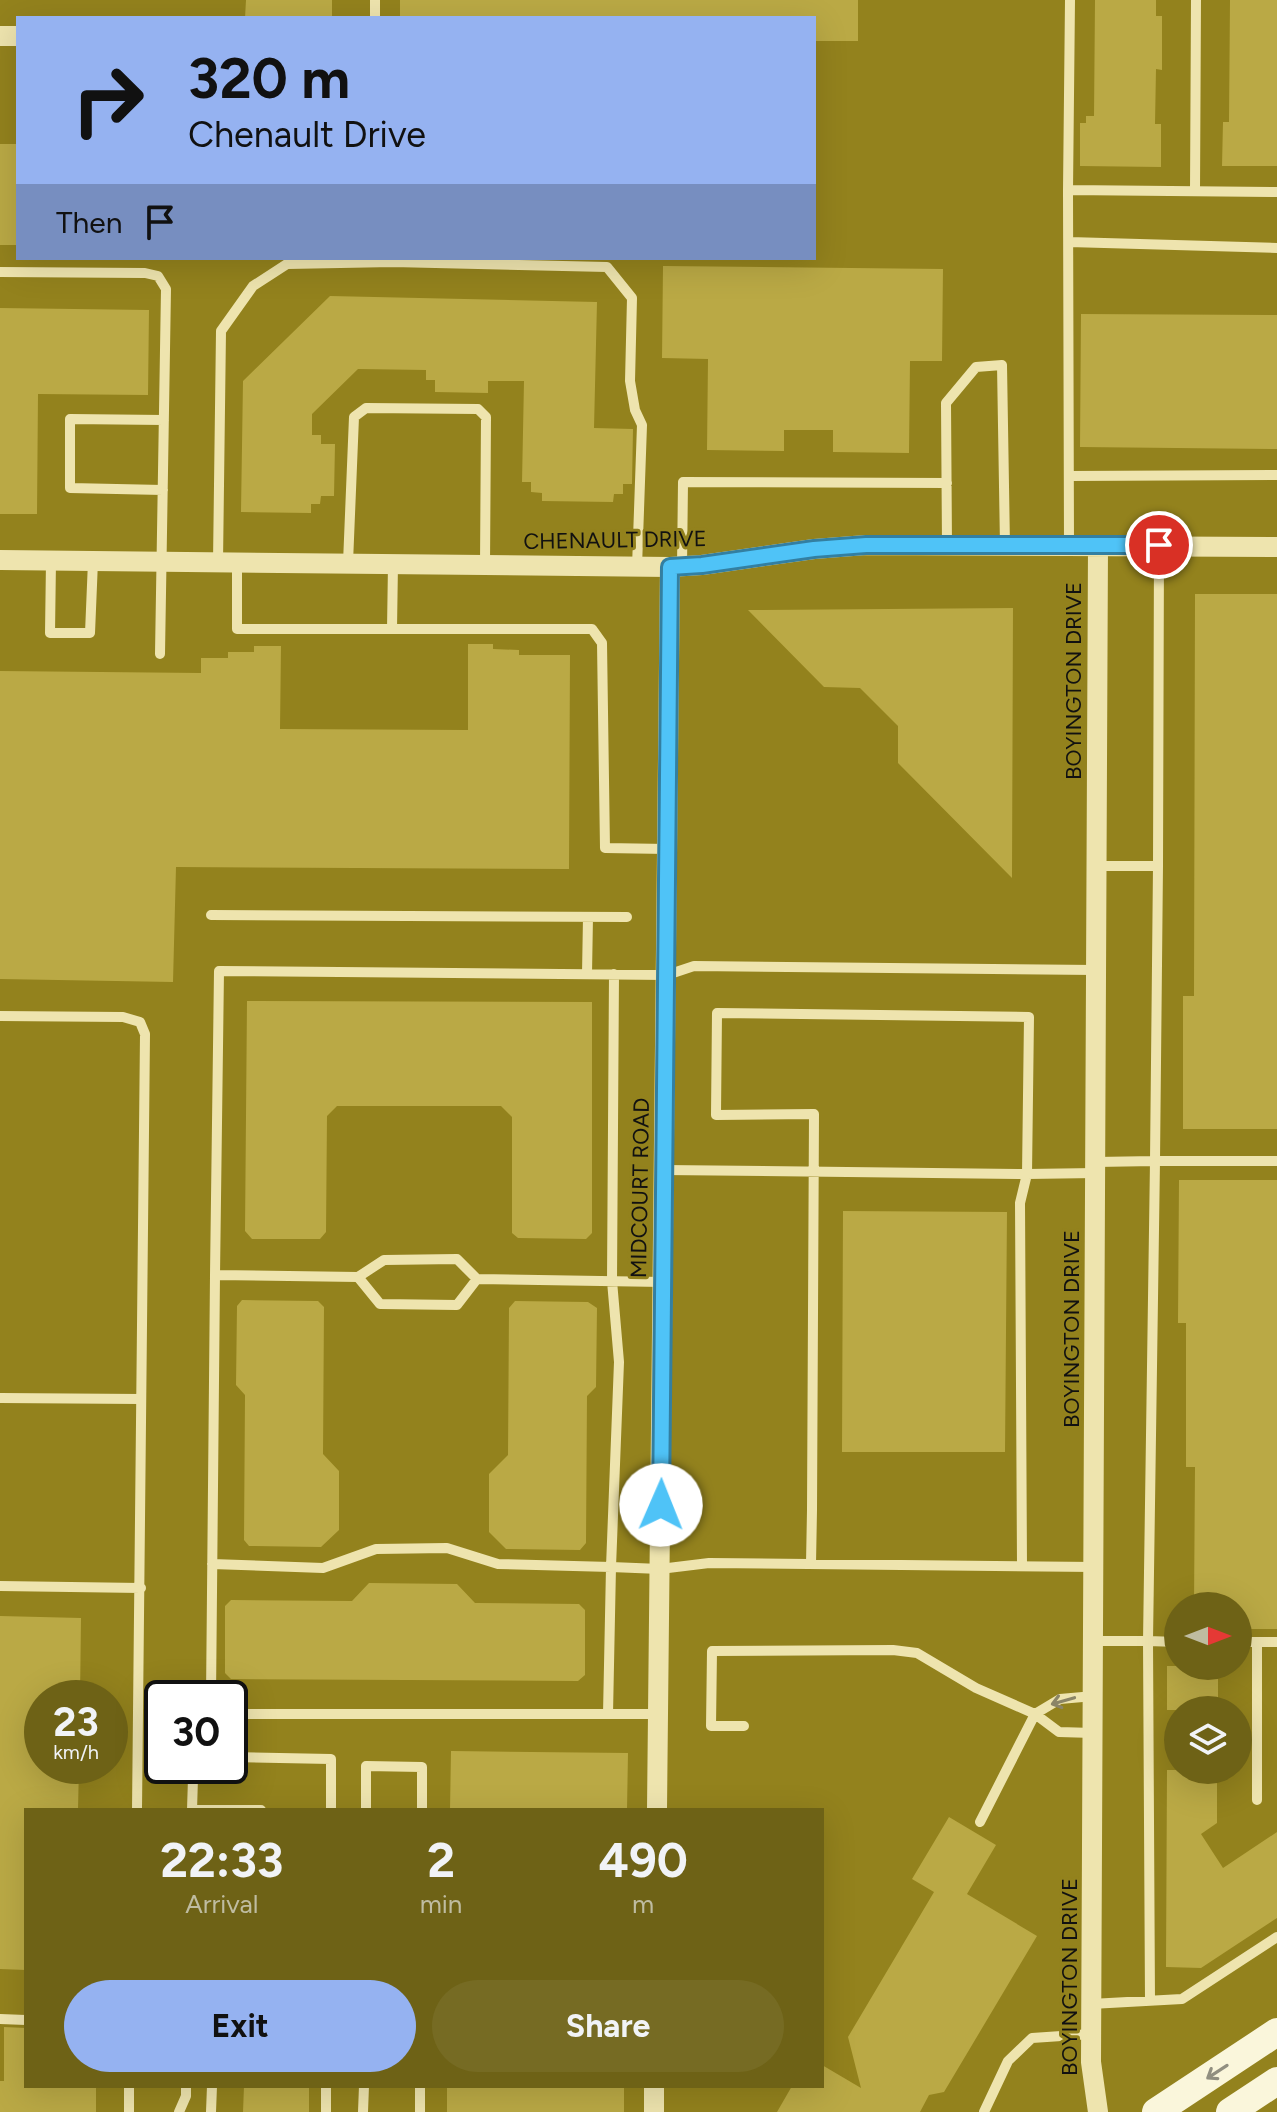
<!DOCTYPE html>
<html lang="en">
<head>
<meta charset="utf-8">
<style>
  :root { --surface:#6e6216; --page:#766b23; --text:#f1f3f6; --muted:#bfbca1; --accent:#95b2f1 }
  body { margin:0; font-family:Figtree,sans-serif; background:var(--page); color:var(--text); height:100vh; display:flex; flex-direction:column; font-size:30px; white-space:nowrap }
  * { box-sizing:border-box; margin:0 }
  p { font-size:26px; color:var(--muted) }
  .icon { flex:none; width:44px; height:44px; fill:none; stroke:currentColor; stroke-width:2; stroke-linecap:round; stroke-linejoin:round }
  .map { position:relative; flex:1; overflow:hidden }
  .sheet { position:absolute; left:24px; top:1808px; width:800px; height:280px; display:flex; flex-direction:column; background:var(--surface); border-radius:0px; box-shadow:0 8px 32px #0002 }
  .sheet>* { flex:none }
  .top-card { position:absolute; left:16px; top:16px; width:800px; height:244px; border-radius:0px; box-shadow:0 8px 32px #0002; background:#95b2f1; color:#111; overflow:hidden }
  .needle { width:52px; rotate:90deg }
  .controls { position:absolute; left:1164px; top:1592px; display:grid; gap:16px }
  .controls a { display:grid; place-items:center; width:88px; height:88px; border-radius:50%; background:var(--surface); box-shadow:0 8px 32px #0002; font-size:40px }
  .speed { position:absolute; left:24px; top:1680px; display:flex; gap:16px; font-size:40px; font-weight:700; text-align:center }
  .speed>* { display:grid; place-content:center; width:104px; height:104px; border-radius:50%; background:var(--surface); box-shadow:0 8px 32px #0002; line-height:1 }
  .speed small { font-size:20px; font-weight:400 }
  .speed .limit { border:4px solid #111; border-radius:12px; background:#fff; color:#111 }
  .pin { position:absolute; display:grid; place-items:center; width:68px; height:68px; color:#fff; margin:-34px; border:4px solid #fff; border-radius:50%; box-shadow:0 2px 8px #0007 }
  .me { position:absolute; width:88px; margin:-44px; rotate:1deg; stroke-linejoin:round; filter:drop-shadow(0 0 6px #0008) }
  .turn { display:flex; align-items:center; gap:28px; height:168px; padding:0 40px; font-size:36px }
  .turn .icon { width:104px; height:104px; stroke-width:2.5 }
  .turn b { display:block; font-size:56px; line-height:68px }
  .then { display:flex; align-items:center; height:76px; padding:0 40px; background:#0003; gap:16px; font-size:30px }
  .eta { display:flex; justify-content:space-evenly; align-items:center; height:136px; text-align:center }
  .eta b { font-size:48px; font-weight:700; line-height:56px }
  .primary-button { display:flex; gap:16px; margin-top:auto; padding:16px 40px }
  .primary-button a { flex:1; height:92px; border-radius:48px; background:var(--accent); color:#111; font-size:32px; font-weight:700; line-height:92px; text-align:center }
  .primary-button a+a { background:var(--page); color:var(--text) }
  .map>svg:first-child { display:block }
</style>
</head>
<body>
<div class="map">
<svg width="1277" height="2112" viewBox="0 0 1277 2112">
  <rect width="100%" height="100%" fill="#93821d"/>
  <path fill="#baa945" d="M 246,0 L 332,0 L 332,18 L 245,18 Z
    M 400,0 L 858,0 L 858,41 L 814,41 L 814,18 L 400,18 Z
    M 1095,0 L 1156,0 L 1156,16 L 1162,16 L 1162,70 L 1156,69 L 1155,124 L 1161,124 L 1161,167 L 1080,166 L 1080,123 L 1086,123 L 1086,116 L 1094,116 Z
    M 1230,0 L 1277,0 L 1277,166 L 1222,166 L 1223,122 L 1229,122 Z
    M 0,144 L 18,144 L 18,245 L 0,245 Z
    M 663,266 L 943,269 L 942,361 L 910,361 L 909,453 L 833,452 L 833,430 L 784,430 L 784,451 L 707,450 L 708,359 L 662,358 Z
    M 330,296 L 597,302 L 594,428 L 633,429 L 632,484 L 623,484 L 623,494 L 614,494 L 613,502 L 542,501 L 542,493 L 531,492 L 531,482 L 522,482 L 524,381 L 488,381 L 488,393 L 435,392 L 435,380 L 426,380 L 426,370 L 358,369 L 312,414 L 312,435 L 321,435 L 321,444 L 335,444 L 334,496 L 321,496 L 320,504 L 311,504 L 311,513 L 241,512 L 243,381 Z
    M 0,308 L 149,310 L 148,395 L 38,394 L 37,514 L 0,514 Z
    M 1081,314 L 1277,315 L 1277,449 L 1080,447 Z
    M 1195,594 L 1277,594 L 1277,1129 L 1183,1129 L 1183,996 L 1194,996 Z
    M 1013,608 L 1012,878 L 898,763 L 898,726 L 860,688 L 824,687 L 748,610 Z
    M 468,644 L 493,644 L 493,649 L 519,650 L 519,655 L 570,655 L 569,869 L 176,867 L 173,982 L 0,979 L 0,671 L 201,673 L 201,658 L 228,658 L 228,652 L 254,652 L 254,646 L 281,646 L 280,729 L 468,730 Z
    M 247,1001 L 592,1002 L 592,1233 L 586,1239 L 518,1238 L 512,1233 L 512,1117 L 501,1106 L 337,1106 L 327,1116 L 326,1232 L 320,1239 L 252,1239 L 245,1231 Z
    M 1179,1180 L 1277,1180 L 1277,1629 L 1238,1629 L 1238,1606 L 1194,1606 L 1195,1467 L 1186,1467 L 1186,1323 L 1178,1323 Z
    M 843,1211 L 1007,1212 L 1005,1452 L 842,1452 Z
    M 242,1300 L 318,1301 L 324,1307 L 323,1454 L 339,1471 L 339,1530 L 321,1547 L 249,1546 L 244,1540 L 245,1395 L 236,1385 L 237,1306 Z
    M 515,1301 L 588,1302 L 597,1308 L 596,1387 L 587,1396 L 586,1543 L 580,1550 L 506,1549 L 489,1532 L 489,1474 L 508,1455 L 509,1308 Z
    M 369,1583 L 457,1584 L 475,1603 L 579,1604 L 585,1610 L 585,1675 L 578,1681 L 231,1679 L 225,1673 L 225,1606 L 231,1600 L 352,1601 Z
    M 0,1616 L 81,1618 L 80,1698 L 42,1698 L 42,1766 L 79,1766 L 78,1810 L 26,1810 L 26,1970 L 0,1969 Z
    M 1167,1666 L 1218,1666 L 1218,1710 L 1167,1710 Z
    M 451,1751 L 628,1753 L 627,1810 L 450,1810 Z
    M 1167,1770 L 1217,1770 L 1217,1823 L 1201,1834 L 1223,1868 L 1277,1832 L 1277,1918 L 1201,1968 L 1166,1967 Z
    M 949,1817 L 996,1845 L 967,1894 L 1037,1936 L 944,2092 L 929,2095 L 920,2112 L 777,2112 L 792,2086 L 822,2086 L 822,2065 L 861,2088 L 848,2037 L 934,1892 L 912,1879 Z
    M 4,2027 L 26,2028 L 26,2086 L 96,2086 L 96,2112 L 0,2112 L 0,2081 L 4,2081 Z
    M 244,2086 L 309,2086 L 309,2112 L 243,2112 Z
    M 447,2086 L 624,2086 L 624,2112 L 447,2112 Z"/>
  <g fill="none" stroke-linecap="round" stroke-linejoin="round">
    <path stroke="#eee4ae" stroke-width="10" d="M 375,18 L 375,0
      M 1068,190 L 1070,0
      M 1195,191 L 1196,0
      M 1069,242 L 1277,248
      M 0,272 L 145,273 L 158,276 L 166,289 L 160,654
      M 1070,476 L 1277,475
      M 163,490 L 70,488 L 70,419 L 164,420
      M 947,546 L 946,403 L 976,367 L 1002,365 L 1005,546
      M 1069,546 L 1068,190 L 1277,192
      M 51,561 L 50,633 L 90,633 L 93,561
      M 218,562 L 221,331 L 253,286 L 287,264 L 393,262 L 607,267 L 632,298 L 630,381 L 635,410 L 642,425 L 637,567
      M 237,563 L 237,629 L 592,629 L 602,643 L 605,848 L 667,849
      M 348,563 L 354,417 L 366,408 L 478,409 L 486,417 L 485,565
      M 682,567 L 683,482 L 947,483
      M 392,629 L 393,564
      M 1097,866 L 1158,866 L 1155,1161 L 1277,1161
      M 1158,866 L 1159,545
      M 211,915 L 627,917
      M 587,974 L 588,917
      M 614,974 L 612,1281 L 619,1362 L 611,1567 L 660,1569 L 709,1563 L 1095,1567
      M 0,1016 L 123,1017 L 140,1022 L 145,1034 L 137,1810
      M 1096,1162 L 1155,1161 L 1148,1641 L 1178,1642
      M 664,1170 L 1027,1174 L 1029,1017 L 717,1013 L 716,1115 L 814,1114 L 812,1510 L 811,1564
      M 358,1277 L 380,1304 L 457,1305 L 477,1279
      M 663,1282 L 477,1279 L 457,1259 L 384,1260 L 358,1277 L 215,1275 L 219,971 L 667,975 L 694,966 L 1096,970
      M 0,1398 L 141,1399
      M 212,1564 L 323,1568 L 376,1549 L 447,1548 L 498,1564 L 611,1567 L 608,1714 L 658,1714
      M 1022,1566 L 1020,1203 L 1027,1174 L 1096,1173
      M 0,1586 L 141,1588
      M 1094,1641 L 1148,1641 L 1150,2001
      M 1238,1642 L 1277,1642
      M 1257,1642 L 1257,1800
      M 211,1698 L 215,1275
      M 230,1714 L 608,1714
      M 744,1726 L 711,1726 L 712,1651 L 893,1650 L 917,1653 L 976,1688 L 1035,1714 L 1059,1732 L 1093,1733
      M 230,1757 L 331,1759 L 331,1810
      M 192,1810 L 261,1810
      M 192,1810 L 193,1778 L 198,1766
      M 366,1810 L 366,1766 L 422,1767 L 422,1810
      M 980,1822 L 1035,1714 L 1060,1699 L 1094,1696
      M 1091,2004 L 1182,1999 L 1277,1937
      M 0,2019 L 26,2020
      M 129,2086 L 129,2112
      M 179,2112 L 186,2096 L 186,2086
      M 211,2112 L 212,2086
      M 326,2112 L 326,2086
      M 363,2112 L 364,2086
      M 420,2112 L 420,2086
      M 984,2112 L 1008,2061 L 1032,2038 L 1091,2034"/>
    <path stroke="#eee4ae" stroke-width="20" d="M 0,36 L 18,36
      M 1098,545 L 1091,2062 L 1098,2112
      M 0,560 L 670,567 L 702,565 L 814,549 L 866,545 L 1277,547
      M 657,1810 L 670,567
      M 654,2112 L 654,2086"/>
    <path stroke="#faf6db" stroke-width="28" d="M 1156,2112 L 1277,2032
      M 1230,2112 L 1277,2081"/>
  </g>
  <defs><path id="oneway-shaft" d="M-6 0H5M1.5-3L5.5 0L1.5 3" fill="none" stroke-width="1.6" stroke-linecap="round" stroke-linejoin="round" transform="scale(2)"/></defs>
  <use stroke="#8b8567" href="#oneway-shaft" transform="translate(1063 1701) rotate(164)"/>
  <use stroke="#918f80" href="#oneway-shaft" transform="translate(1217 2072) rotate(147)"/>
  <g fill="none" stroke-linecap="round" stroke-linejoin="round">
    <defs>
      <path id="route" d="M 661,1505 L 670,567 L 702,565 L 814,549 L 866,545 L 1159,545"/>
    </defs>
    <use href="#route" stroke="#337fa1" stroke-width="20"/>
    <use href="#route" stroke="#4fc3f7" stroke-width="14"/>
  </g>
  <g text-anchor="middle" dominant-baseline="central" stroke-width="6" stroke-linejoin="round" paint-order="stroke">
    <g font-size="22" fill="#111" stroke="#93821d">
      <text transform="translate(615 540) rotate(-1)">CHENAULT DRIVE</text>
      <text transform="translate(1073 681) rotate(-90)">BOYINGTON DRIVE</text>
      <text transform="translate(640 1188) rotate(-89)">MIDCOURT ROAD</text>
      <text transform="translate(1071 1329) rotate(-90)">BOYINGTON DRIVE</text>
      <text transform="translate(1069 1977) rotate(-90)">BOYINGTON DRIVE</text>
    </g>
  </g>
</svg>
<div class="controls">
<a><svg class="needle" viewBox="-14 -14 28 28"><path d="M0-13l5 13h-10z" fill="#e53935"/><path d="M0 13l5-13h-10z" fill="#bfbca1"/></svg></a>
<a><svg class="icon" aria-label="layers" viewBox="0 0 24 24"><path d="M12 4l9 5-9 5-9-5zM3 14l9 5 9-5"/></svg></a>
</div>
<div class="speed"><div>23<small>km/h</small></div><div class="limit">30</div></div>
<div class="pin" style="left:1159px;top:545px;background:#d93025"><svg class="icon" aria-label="arrive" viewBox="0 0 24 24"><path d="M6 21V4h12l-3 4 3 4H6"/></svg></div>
<svg class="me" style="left:661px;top:1505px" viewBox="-20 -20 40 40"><circle r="19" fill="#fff"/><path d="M0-13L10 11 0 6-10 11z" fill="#4fc3f7"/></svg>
<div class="top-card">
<div class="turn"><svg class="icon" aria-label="right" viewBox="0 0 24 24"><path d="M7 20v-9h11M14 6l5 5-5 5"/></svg><div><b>320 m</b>Chenault Drive</div></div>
<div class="then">Then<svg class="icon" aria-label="arrive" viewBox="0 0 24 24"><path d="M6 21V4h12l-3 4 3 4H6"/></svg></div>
</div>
<section class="sheet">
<div class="eta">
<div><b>22:33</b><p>Arrival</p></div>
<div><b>2</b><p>min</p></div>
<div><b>490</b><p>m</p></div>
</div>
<div class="primary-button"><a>Exit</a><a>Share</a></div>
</section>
</div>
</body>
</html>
